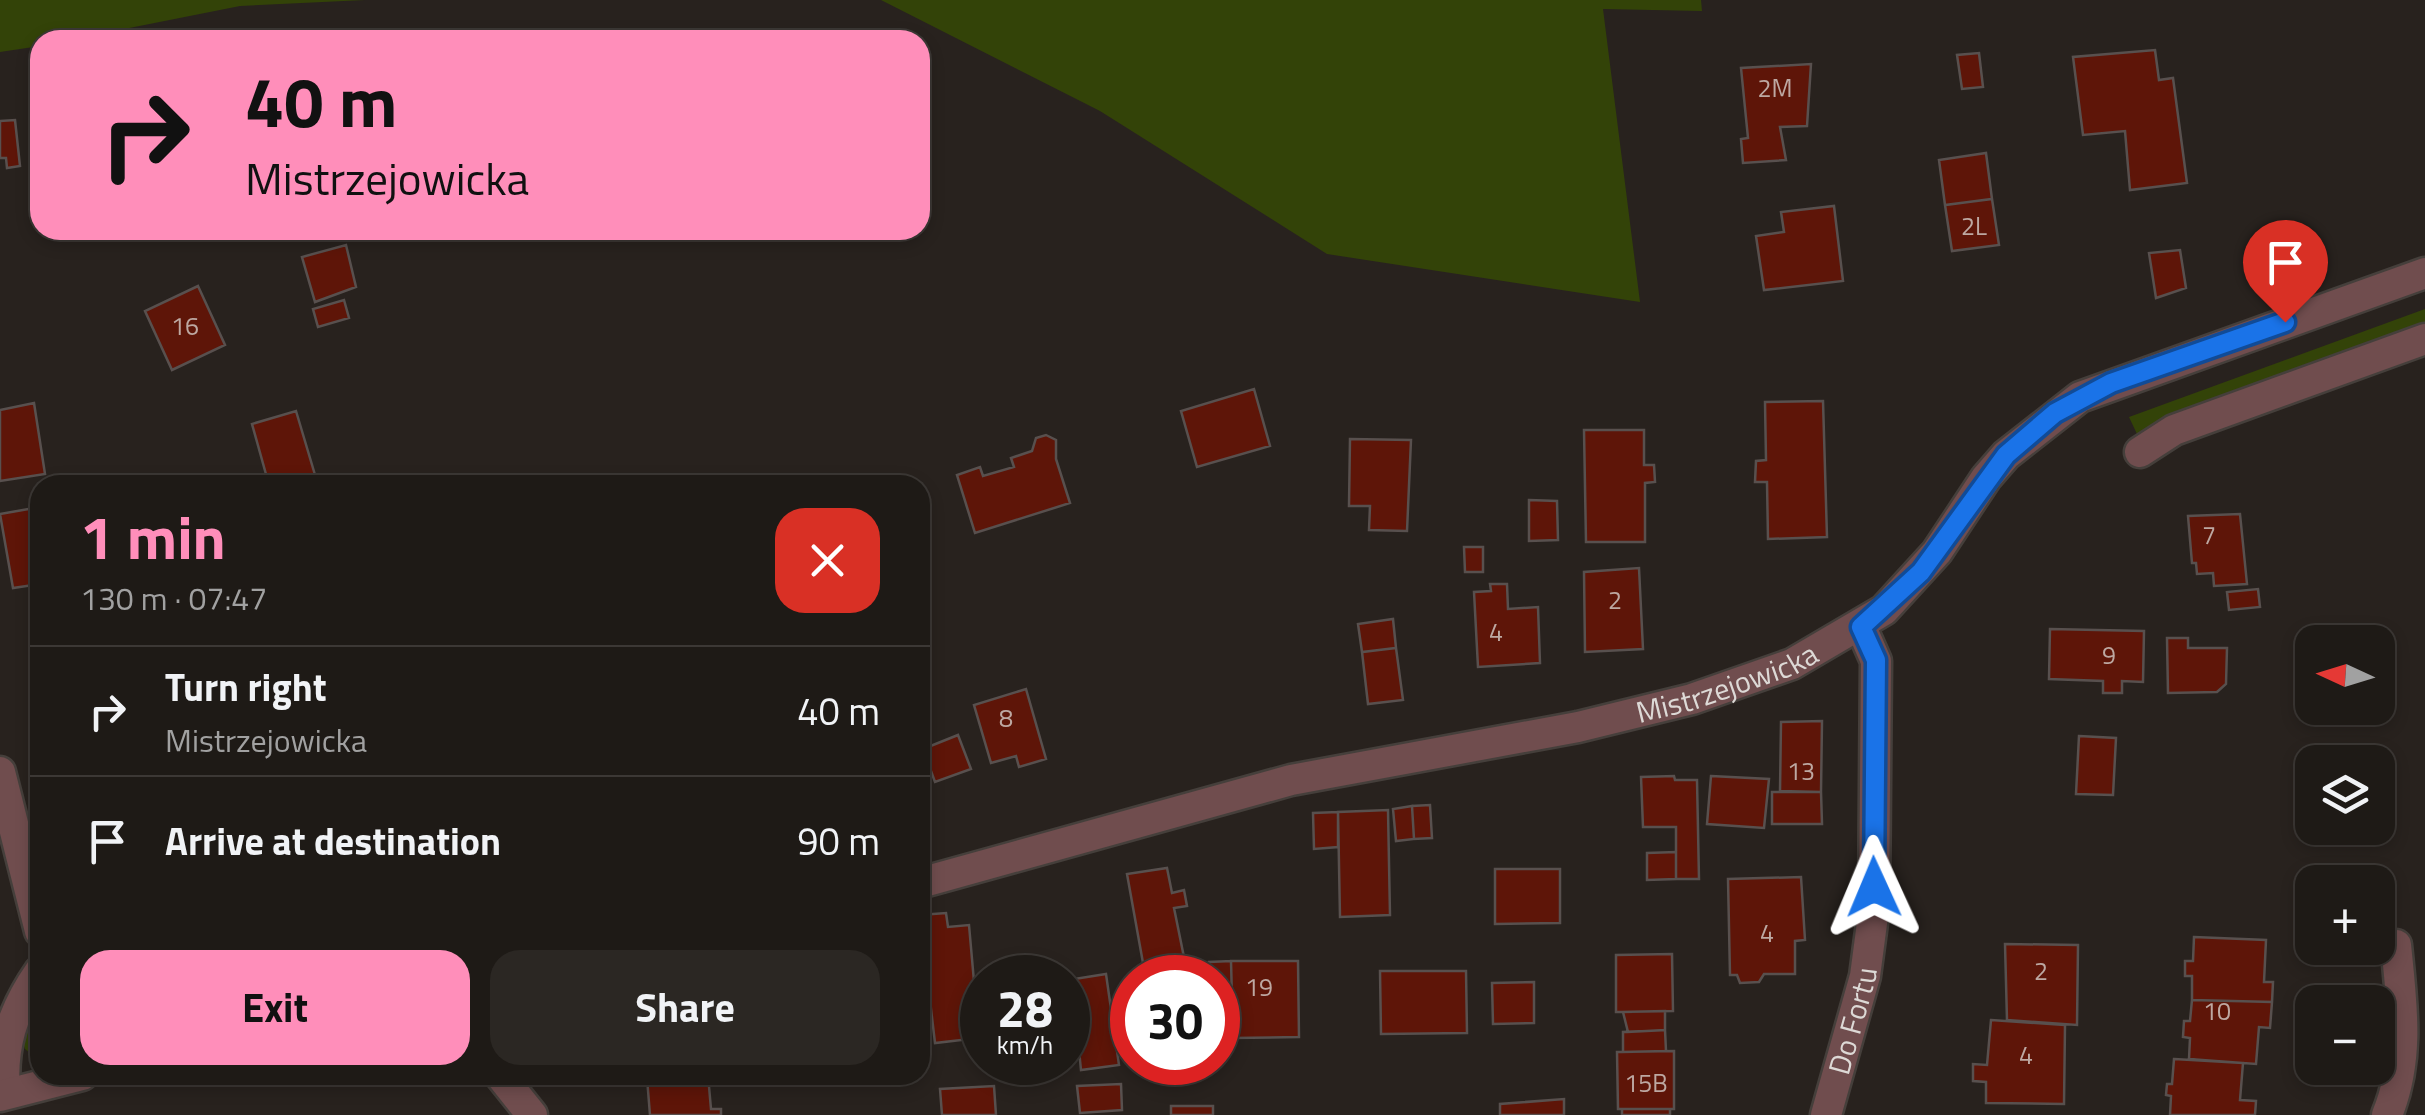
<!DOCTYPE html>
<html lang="en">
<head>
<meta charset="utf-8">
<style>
  :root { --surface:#1e1a16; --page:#2b2723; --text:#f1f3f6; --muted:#a1a1a1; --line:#3c3835; --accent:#ff8eba }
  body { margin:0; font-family:"Titillium Web",sans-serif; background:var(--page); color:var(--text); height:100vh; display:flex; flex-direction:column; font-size:38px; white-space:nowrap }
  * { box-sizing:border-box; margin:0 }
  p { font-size:32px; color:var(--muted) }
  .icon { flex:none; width:55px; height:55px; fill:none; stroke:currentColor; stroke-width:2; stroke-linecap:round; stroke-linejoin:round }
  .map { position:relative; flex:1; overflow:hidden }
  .side { position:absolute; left:30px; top:475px; width:900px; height:610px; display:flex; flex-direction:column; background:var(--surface); border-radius:30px; box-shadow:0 5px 15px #0003,0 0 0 2px var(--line) }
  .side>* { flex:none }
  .guide { position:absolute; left:30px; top:30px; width:900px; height:210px; border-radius:30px; box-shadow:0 5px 15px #0003,0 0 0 2px var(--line); background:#ff8eba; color:#111; overflow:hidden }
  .needle { width:65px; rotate:274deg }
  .buttons { position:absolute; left:2295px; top:625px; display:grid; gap:20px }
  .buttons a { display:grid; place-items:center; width:100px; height:100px; border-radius:20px; background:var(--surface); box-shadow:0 5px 15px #0003,0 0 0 2px var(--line); font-size:50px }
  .speed { position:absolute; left:960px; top:955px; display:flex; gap:20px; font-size:50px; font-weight:700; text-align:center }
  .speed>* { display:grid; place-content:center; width:130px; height:130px; border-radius:50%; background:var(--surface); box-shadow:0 5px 15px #0003,0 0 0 2px var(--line); line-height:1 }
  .speed small { font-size:25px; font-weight:400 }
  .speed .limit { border:15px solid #d22; background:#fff; color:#111 }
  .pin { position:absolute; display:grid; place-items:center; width:85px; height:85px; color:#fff; margin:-102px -42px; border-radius:50% 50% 50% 0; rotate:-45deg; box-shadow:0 0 10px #0007 }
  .pin .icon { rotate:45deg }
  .me { position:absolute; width:110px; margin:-55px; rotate:359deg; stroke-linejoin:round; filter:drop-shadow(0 0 8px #0008) }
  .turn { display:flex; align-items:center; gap:35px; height:210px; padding:0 50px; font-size:45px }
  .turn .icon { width:130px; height:130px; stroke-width:2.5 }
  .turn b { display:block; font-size:70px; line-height:85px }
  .round { display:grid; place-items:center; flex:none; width:105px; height:105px; border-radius:30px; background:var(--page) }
  .summary { display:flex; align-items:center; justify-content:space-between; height:170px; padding:0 50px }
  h1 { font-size:60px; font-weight:700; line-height:75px; color:var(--accent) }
  .action { display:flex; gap:20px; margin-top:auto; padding:20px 50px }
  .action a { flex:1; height:115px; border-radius:30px; background:var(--accent); color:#111; font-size:40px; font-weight:700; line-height:115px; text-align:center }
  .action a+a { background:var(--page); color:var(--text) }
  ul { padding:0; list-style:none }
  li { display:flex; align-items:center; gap:30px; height:130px; padding:0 50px; border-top:2px solid var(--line) }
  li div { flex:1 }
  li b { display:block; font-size:38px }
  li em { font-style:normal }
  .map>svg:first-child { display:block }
</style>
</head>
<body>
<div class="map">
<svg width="2425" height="1115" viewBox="0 0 2425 1115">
  <rect width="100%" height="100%" fill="#28221e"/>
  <path fill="#334308" d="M 0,0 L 365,0 L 240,6 L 69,40 L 40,40 L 40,46 L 0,52 Z
    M 881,0 L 1701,0 L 1702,11 L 1603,9 L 1640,302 L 1327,254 L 1100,111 Z
    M 2425,309 L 2425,331 L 2137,434 L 2129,417 Z
    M 40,1004 L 40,1061 L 25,1049 L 22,1040 Z"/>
  <path fill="#5e1508" stroke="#58504e" stroke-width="2.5" d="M 2155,50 L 2159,80 L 2173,78 L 2187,183 L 2130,190 L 2125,131 L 2083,135 L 2073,57 Z
    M 1979,53 L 1983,87 L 1962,89 L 1957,55 Z
    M 1811,64 L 1807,126 L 1780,127 L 1786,160 L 1743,163 L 1741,139 L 1748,138 L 1741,68 Z
    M 15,120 L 20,166 L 7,168 L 6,158 L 0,158 L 0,121 Z
    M 1986,153 L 1992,199 L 1945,205 L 1939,160 Z
    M 1992,199 L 1999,245 L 1952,251 L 1945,205 Z
    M 1834,206 L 1843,281 L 1764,290 L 1756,236 L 1784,232 L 1781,212 Z
    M 346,245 L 356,287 L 315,302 L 302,257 Z
    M 2180,250 L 2186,288 L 2156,298 L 2149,253 Z
    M 198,286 L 225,345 L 172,370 L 145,311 Z
    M 344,300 L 349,318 L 318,327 L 313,309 Z
    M 1254,389 L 1270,446 L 1197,467 L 1181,411 Z
    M 1823,401 L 1827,537 L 1768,539 L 1767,482 L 1755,482 L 1756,461 L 1766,460 L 1765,402 Z
    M 34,403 L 45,474 L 0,481 L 0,410 Z
    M 296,411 L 318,485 L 269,485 L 252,424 Z
    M 1584,430 L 1644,430 L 1644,465 L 1654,465 L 1655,482 L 1645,483 L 1645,542 L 1586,542 Z
    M 1046,435 L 1056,440 L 1056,459 L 1070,503 L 975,533 L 957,475 L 980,467 L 983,476 L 1014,467 L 1011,458 L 1032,451 L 1036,438 Z
    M 1350,439 L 1411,440 L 1407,531 L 1369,530 L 1370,506 L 1349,506 Z
    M 220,478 L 221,485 L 196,485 L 195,483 Z
    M 1529,500 L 1557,501 L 1558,540 L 1529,541 Z
    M 40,507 L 40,584 L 13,588 L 0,514 Z
    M 2240,514 L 2247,584 L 2214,586 L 2213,573 L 2197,574 L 2196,563 L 2192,563 L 2188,516 Z
    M 1464,547 L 1483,547 L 1483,572 L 1465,572 Z
    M 1639,568 L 1643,649 L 1585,652 L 1584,572 Z
    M 1490,584 L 1507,584 L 1508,609 L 1538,607 L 1540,663 L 1478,667 L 1474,592 L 1491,591 Z
    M 2258,589 L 2260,607 L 2229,610 L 2227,592 Z
    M 1393,619 L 1396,648 L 1362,652 L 1358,624 Z
    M 2050,629 L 2144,631 L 2143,682 L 2122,681 L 2122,693 L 2103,693 L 2103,681 L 2049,679 Z
    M 2167,638 L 2188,638 L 2188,648 L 2227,648 L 2226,684 L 2217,692 L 2168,693 Z
    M 1396,648 L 1403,700 L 1368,704 L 1362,652 Z
    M 1026,689 L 1046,759 L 1019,767 L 1016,756 L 991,763 L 974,705 Z
    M 1822,721 L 1821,792 L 1780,791 L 1781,722 Z
    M 958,735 L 971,769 L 935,782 L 923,749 Z
    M 2079,736 L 2116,738 L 2113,795 L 2076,794 Z
    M 1674,776 L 1675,780 L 1697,780 L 1699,879 L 1676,879 L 1676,827 L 1643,827 L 1641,777 Z
    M 1711,776 L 1769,779 L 1764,828 L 1707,824 Z
    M 1772,792 L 1821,792 L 1822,824 L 1772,824 Z
    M 1430,805 L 1432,838 L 1414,839 L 1412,806 Z
    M 1412,806 L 1414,839 L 1396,841 L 1393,809 Z
    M 1388,810 L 1390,915 L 1340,917 L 1338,812 Z
    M 1338,812 L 1338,847 L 1314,849 L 1313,813 Z
    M 1676,852 L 1676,879 L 1647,880 L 1647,853 Z
    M 1167,868 L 1172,893 L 1184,890 L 1187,906 L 1174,908 L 1186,967 L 1145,974 L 1127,874 Z
    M 1495,869 L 1560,869 L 1560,923 L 1495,924 Z
    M 1801,877 L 1805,940 L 1795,941 L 1795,974 L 1764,974 L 1759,982 L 1740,983 L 1737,975 L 1730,975 L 1728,879 Z
    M 946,913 L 948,927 L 969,925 L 979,1038 L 935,1043 L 920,915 Z
    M 2194,937 L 2266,940 L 2264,982 L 2273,982 L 2272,1002 L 2192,1000 L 2192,976 L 2185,976 L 2185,961 L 2193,961 Z
    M 2005,944 L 2078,945 L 2077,1025 L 2007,1020 Z
    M 1672,954 L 1673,1011 L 1616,1012 L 1616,955 Z
    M 1231,961 L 1298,961 L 1299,1037 L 1233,1038 Z
    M 1231,961 L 1233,1035 L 1218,1036 L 1218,978 L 1209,978 L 1209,962 Z
    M 1380,971 L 1466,971 L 1467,1033 L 1381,1034 Z
    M 1106,974 L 1119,1065 L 1081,1070 L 1079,1050 L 1068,1052 L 1068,980 Z
    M 1534,982 L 1534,1023 L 1493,1024 L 1492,983 Z
    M 2192,1000 L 2272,1002 L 2270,1028 L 2259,1027 L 2256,1064 L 2189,1059 L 2190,1038 L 2183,1037 L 2184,1021 L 2190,1021 Z
    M 1665,1011 L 1665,1030 L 1628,1032 L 1623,1012 Z
    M 1991,1020 L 2065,1025 L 2064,1104 L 1986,1103 L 1986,1082 L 1973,1081 L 1973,1064 L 1987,1065 Z
    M 1665,1030 L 1666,1051 L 1623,1052 L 1623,1032 Z
    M 1674,1051 L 1674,1109 L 1618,1109 L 1617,1052 Z
    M 2174,1059 L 2243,1063 L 2240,1100 L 2256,1101 L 2255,1115 L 2170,1115 L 2171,1096 L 2166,1095 L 2167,1084 L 2172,1084 Z
    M 708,1075 L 711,1109 L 721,1109 L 721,1115 L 650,1115 L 647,1078 Z
    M 1121,1084 L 1122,1110 L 1080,1113 L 1077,1086 Z
    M 994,1086 L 996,1115 L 942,1115 L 940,1089 Z
    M 1564,1099 L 1564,1115 L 1500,1115 L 1500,1104 Z
    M 1171,1106 L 1213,1106 L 1213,1115 L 1171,1115 Z
    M 1622,1109 L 1670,1109 L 1670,1115 L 1622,1115 Z"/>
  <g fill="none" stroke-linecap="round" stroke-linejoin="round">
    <defs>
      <g id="minor">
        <path d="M 2140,452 L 2174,430 L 2425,339"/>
        <path d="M 0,772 L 40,931"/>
        <path id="s1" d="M 920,883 L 1291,780 L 1578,727 L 1692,699 L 1792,664 L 1884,610 L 1937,552 L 1986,478 L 2006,455 L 2080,397 L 2425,273"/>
        <path d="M 500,1075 L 532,1115"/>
        <path d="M 5,1094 C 1,1047 12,1011 40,971"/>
        <path d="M 0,1096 L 82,1075"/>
        <path id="s2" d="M 1826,1115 L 1865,976 L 1874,908 L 1876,661 L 1861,627"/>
        <path d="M 2387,1115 C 2410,1059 2402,1004 2396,945"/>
      </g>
    </defs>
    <use href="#minor" stroke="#453f3b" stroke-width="35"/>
    <use href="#minor" stroke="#704d4e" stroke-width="30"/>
  </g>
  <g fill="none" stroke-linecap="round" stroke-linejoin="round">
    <defs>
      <path id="route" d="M 1874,887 L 1876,660 L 1861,627 L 1921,572 L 2006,455 L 2055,413 L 2111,383 L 2285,322"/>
    </defs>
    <use href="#route" stroke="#114b97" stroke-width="25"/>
    <use href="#route" stroke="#1a73e8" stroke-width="18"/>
  </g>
  <g text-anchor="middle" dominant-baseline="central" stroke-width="8" stroke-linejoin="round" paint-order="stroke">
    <g font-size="25" fill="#bda8a2">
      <text x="1775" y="88">2M</text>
      <text x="1974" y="226">2L</text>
      <text x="185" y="326">16</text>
      <text x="2209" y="535">7</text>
      <text x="1615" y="600">2</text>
      <text x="1496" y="632">4</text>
      <text x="2109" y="655">9</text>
      <text x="1006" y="718">8</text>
      <text x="1801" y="771">13</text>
      <text x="1767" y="933">4</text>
      <text x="2041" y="971">2</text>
      <text x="1259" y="987">19</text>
      <text x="2217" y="1011">10</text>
      <text x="2026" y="1055">4</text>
      <text x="1646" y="1083">15B</text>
    </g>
    <g font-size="30" fill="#ddd9d6" stroke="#0f0c0a">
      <text stroke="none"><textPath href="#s1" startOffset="832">Mistrzejowicka</textPath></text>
      <text stroke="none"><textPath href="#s2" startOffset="98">Do Fortu</textPath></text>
    </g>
  </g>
</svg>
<div class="buttons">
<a><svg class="needle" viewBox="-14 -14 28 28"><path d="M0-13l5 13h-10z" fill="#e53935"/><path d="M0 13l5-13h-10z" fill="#a1a1a1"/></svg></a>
<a><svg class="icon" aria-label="layers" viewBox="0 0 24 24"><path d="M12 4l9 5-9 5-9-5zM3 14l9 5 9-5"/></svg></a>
<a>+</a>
<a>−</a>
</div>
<div class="speed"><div>28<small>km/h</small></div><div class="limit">30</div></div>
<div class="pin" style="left:2285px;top:322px;background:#d93025"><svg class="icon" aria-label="arrive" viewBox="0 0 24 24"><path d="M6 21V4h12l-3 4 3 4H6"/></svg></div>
<svg class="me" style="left:1874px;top:887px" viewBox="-20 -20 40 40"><path d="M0-17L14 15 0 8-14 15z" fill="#1a73e8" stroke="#fff" stroke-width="4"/></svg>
<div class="guide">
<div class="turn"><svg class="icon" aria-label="right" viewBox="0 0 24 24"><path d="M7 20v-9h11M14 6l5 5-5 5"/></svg><div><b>40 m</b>Mistrzejowicka</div></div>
</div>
<section class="side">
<div class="summary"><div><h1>1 min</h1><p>130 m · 07:47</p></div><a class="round" style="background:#d93025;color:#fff"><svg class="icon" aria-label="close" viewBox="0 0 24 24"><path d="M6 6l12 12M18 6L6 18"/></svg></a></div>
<ul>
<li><svg class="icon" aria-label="right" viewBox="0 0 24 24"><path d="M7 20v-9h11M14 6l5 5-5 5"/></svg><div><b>Turn right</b><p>Mistrzejowicka</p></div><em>40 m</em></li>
<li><svg class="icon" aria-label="arrive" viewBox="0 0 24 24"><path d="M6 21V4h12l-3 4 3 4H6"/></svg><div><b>Arrive at destination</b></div><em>90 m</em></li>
</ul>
<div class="action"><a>Exit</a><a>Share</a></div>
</section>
</div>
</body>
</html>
